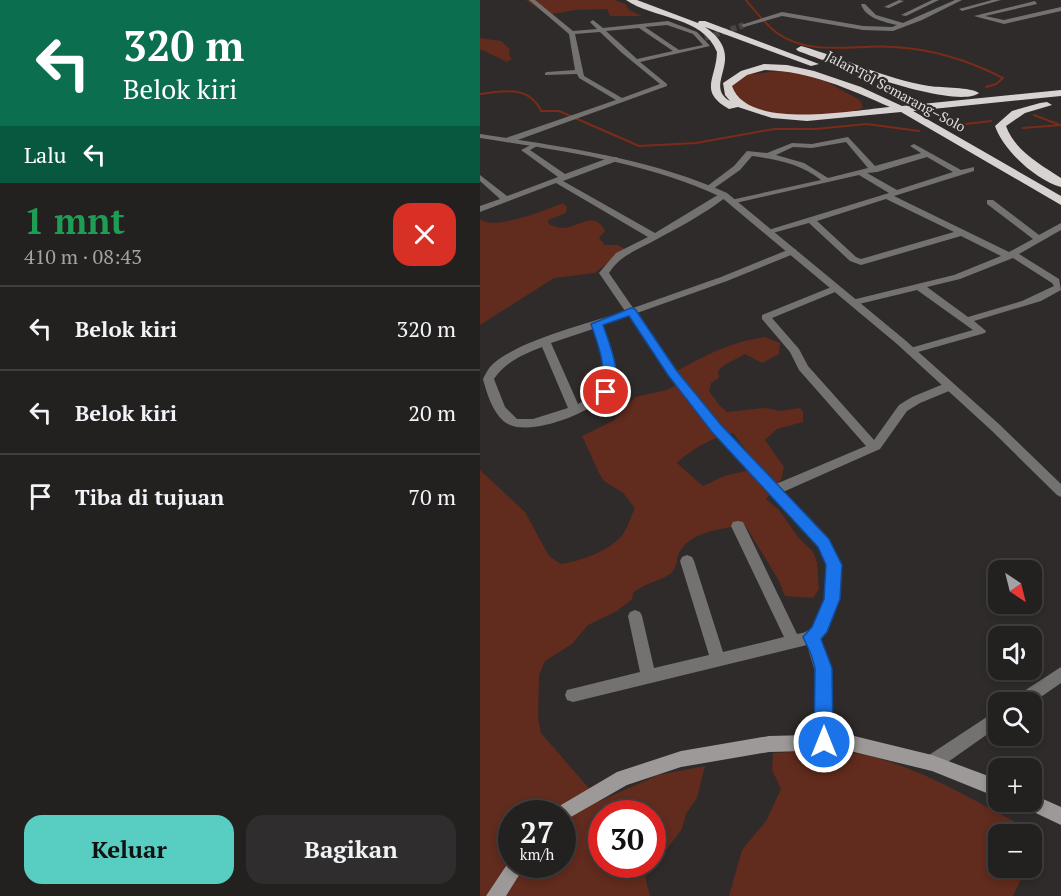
<!DOCTYPE html>
<html lang="id">
<head>
<meta charset="utf-8">
<style>
  :root { --surface:#232020; --page:#2f2d2d; --text:#f1f3f6; --muted:#a3a3a5; --line:#403e3e; --accent:#57cec1 }
  body { margin:0; font-family:"PT Serif",serif; background:var(--page); color:var(--text); height:100vh; display:flex; flex-direction:column; font-size:22px; white-space:nowrap }
  * { box-sizing:border-box; margin:0 }
  p { font-size:20px; color:var(--muted) }
  .icon { flex:none; width:33px; height:33px; fill:none; stroke:currentColor; stroke-width:2; stroke-linecap:round; stroke-linejoin:round }
  .map { position:relative; flex:1; overflow:hidden }
  .details { display:flex; flex-direction:column; background:var(--surface); width:480px }
  .details>* { flex:none }
  .banner { background:#0b6e4f; color:#fff; overflow:hidden }
  .needle { width:39px; rotate:145deg }
  .tools { position:absolute; left:508px; top:560px; display:grid; gap:12px }
  .tools a { display:grid; place-items:center; width:54px; height:54px; border-radius:12px; background:var(--surface); box-shadow:0 3px 9px #0003,0 0 0 2px var(--line); font-size:30px }
  .speed { position:absolute; left:18px; top:800px; display:flex; gap:12px; font-size:30px; font-weight:700; text-align:center }
  .speed>* { display:grid; place-content:center; width:78px; height:78px; border-radius:50%; background:var(--surface); box-shadow:0 3px 9px #0003,0 0 0 2px var(--line); line-height:1 }
  .speed small { font-size:15px; font-weight:400 }
  .speed .limit { border:9px solid #d22; background:#fff; color:#111 }
  .pin { position:absolute; display:grid; place-items:center; width:51px; height:51px; color:#fff; margin:-26px; border:3px solid #fff; border-radius:50%; box-shadow:0 2px 6px #0007 }
  .me { position:absolute; width:66px; margin:-33px; rotate:0deg; stroke-linejoin:round; filter:drop-shadow(0 0 4px #0008) }
  .turn { display:flex; align-items:center; gap:21px; height:126px; padding:0 24px; font-size:27px }
  .turn .icon { width:78px; height:78px; stroke-width:2.5 }
  .turn b { display:block; font-size:42px; line-height:51px }
  .then { display:flex; align-items:center; height:57px; padding:0 24px; background:#0003; gap:12px; font-size:22px }
  .round { display:grid; place-items:center; flex:none; width:63px; height:63px; border-radius:18px; background:var(--page) }
  .overview { display:flex; align-items:center; justify-content:space-between; height:102px; padding:0 24px }
  h1 { font-size:36px; font-weight:800; line-height:45px; color:#1e9e55 }
  .cta { display:flex; gap:12px; margin-top:auto; padding:12px 24px }
  .cta a { flex:1; height:69px; border-radius:18px; background:var(--accent); color:#111; font-size:24px; font-weight:800; line-height:69px; text-align:center }
  .cta a+a { background:var(--page); color:var(--text) }
  ul { padding:0; list-style:none }
  li { display:flex; align-items:center; gap:18px; height:84px; padding:0 24px; border-top:2px solid var(--line) }
  li div { flex:1 }
  li b { display:block; font-size:22px }
  li em { font-style:normal }
  main { display:flex; flex:1; min-height:0 }
  .map>svg:first-child { display:block }
</style>
</head>
<body>
<main>
<section class="details">
<div class="banner">
<div class="turn"><svg class="icon" aria-label="left" viewBox="0 0 24 24"><path d="M17 20v-9H6M10 6l-5 5 5 5"/></svg><div><b>320 m</b>Belok kiri</div></div>
<div class="then">Lalu<svg class="icon" aria-label="left" viewBox="0 0 24 24"><path d="M17 20v-9H6M10 6l-5 5 5 5"/></svg></div>
</div>
<div class="overview"><div><h1>1 mnt</h1><p>410 m · 08:43</p></div><a class="round" style="background:#d93025;color:#fff"><svg class="icon" aria-label="close" viewBox="0 0 24 24"><path d="M6 6l12 12M18 6L6 18"/></svg></a></div>
<ul>
<li><svg class="icon" aria-label="left" viewBox="0 0 24 24"><path d="M17 20v-9H6M10 6l-5 5 5 5"/></svg><div><b>Belok kiri</b></div><em>320 m</em></li>
<li><svg class="icon" aria-label="left" viewBox="0 0 24 24"><path d="M17 20v-9H6M10 6l-5 5 5 5"/></svg><div><b>Belok kiri</b></div><em>20 m</em></li>
<li><svg class="icon" aria-label="arrive" viewBox="0 0 24 24"><path d="M6 21V4h12l-3 4 3 4H6"/></svg><div><b>Tiba di tujuan</b></div><em>70 m</em></li>
</ul>
<div class="cta"><a>Keluar</a><a>Bagikan</a></div>
</section>
<div class="map">
<svg width="581" height="896" viewBox="0 0 581 896">
  <rect width="100%" height="100%" fill="#2f2b2a"/>
  <path fill="#612b1d" fill-rule="evenodd" d="M 46,0 L 135,0 L 145,4 L 149,10 L 162,16 L 130,16 L 127,9 L 95,10 L 67,15 Z
    M 0,38 L 21,41 L 30,49 L 29,55 L 32,59 L 27,62 L 0,49 Z
    M 300,71 L 336,76 L 380,100 L 383,108 C 355,119 291,119 265,104 C 259,101 254,92 250,87 L 265,75 Z
    M 83,203 L 87,207 L 86,213 L 68,220 L 69,224 C 73,226 78,228 83,228 C 99,227 115,210 125,231 L 119,238 L 125,245 L 138,245 L 145,249 L 115,273 L 74,278 L 0,325 L 0,219 C 14,231 66,210 83,203 Z
    M 285,337 L 300,343 L 299,354 L 282,363 L 265,354 L 243,366 L 238,371 L 239,378 L 231,383 L 229,391 L 240,406 L 247,412 L 285,408 L 301,411 L 319,408 L 323,411 L 323,422 L 297,429 L 285,440 L 304,467 L 301,480 L 286,499 L 299,510 L 318,537 L 333,552 L 337,562 L 339,589 L 333,598 L 305,596 L 298,579 L 265,525 C 245,528 210,531 199,553 C 196,560 197,569 190,574 C 178,582 164,583 153,593 L 152,599 L 137,611 L 108,625 L 92,644 L 65,661 L 59,675 L 58,718 L 61,733 L 120,801 L 178,775 L 225,766 L 217,798 L 206,814 L 202,829 L 165,877 L 170,896 L 0,896 L 0,470 L 45,512 L 69,556 L 81,564 C 101,561 134,550 145,531 C 149,524 151,516 155,508 L 143,493 L 124,481 L 119,473 L 102,436 L 133,421 L 155,397 L 187,390 L 196,385 L 197,371 C 225,355 253,341 285,337 ZM 253,433 L 276,464 L 270,470 L 244,476 L 223,486 L 197,463 C 210,450 235,436 253,433 ZM 32,813 L 82,813 L 82,864 L 32,864 ZM 122,813 L 172,813 L 172,864 L 122,864 Z
    M 350,750 C 421,754 484,796 545,827 L 546,834 L 519,834 L 519,867 L 547,867 L 533,896 L 249,896 L 262,850 L 286,821 L 301,789 L 292,770 L 293,753 Z"/>
  <g fill="none" stroke-linecap="round" stroke-linejoin="round">
    <path stroke="#7b2c18" stroke-width="2" d="M 266,0 C 276,12 285,24 297,33 C 330,57 376,44 414,47 C 451,49 490,61 523,78 L 516,84 L 506,87
      M 0,94 C 24,91 49,85 61,111 L 79,111 L 159,146 L 216,143 L 294,129 L 335,129 L 387,124 L 439,131
      M 554,115 L 580,125
      M 486,124 L 511,121
      M 543,128 L 581,125"/>
    <path stroke="#494645" stroke-width="6" stroke-dasharray="6 3" stroke-linecap="butt" d="M 225,38 L 264,25"/>
    <path fill="#747271" fill-rule="evenodd" d="M 49,0 L 55,0 L 93,31 L 117,29 L 110,22 L 113,20 L 123,28 L 188,21 L 217,32 L 230,46 L 160,62 L 187,84 L 187,86 L 32,142 L 26,142 L 26,138 L 136,100 L 99,78 L 97,74 L 65,75 L 65,73 L 67,72 L 95,70 L 89,34 ZM 187,25 L 213,34 L 223,45 L 199,50 L 165,27 ZM 159,28 L 193,51 L 157,59 L 126,31 ZM 120,32 L 142,53 L 180,84 L 142,98 L 104,76 L 95,34 Z
      M 419,0 L 424,1 L 409,8 L 404,7 Z
      M 452,0 L 459,0 L 426,16 L 421,15 Z
      M 475,0 L 482,0 L 442,20 L 413,31 L 383,30 L 302,16 L 264,27 L 261,25 L 302,12 L 383,26 L 412,27 L 417,25 C 404,22 385,18 381,4 L 385,4 L 396,15 L 423,23 Z
      M 512,0 L 521,0 L 482,11 L 479,9 Z
      M 555,1 L 557,4 L 505,16 L 524,20 L 581,7 L 581,11 L 524,24 L 494,16 Z
      M 368,137 L 395,166 L 441,153 L 430,146 L 434,144 L 481,170 L 494,167 L 494,171 L 414,196 L 529,252 L 553,239 L 507,204 L 507,200 L 513,200 L 559,235 L 581,223 L 581,230 L 539,254 L 579,279 L 581,290 L 561,301 L 494,321 L 506,331 L 505,333 L 431,354 L 427,353 L 426,351 L 427,349 L 493,330 L 437,290 L 375,305 L 372,304 L 372,300 L 474,275 L 521,256 L 481,236 L 381,265 L 370,261 L 329,223 L 289,234 L 285,231 L 409,193 L 379,175 L 251,204 L 251,200 L 341,180 C 322,164 296,159 272,156 L 260,170 L 233,189 L 226,187 L 254,166 L 267,151 L 287,153 L 312,143 L 332,144 ZM 366,142 L 388,168 L 348,178 L 324,163 L 296,155 L 313,147 L 332,148 ZM 447,157 L 473,172 L 417,190 L 387,173 L 397,172 ZM 406,199 L 474,232 L 381,259 L 376,257 L 337,221 ZM 533,258 L 572,283 L 574,286 L 542,301 L 488,317 L 447,287 L 480,279 Z
      M 55,143 L 59,145 L 50,150 L 85,174 L 131,157 L 137,157 L 137,161 L 83,181 L 175,233 L 241,193 L 248,195 C 233,209 198,228 179,238 C 160,249 141,254 129,273 L 153,308 L 241,277 L 310,249 L 316,249 L 316,253 L 247,281 L 157,313 L 196,369 L 240,426 L 296,484 L 386,446 L 319,370 L 310,352 L 282,319 L 282,315 L 354,286 L 360,286 L 360,290 L 292,318 L 319,349 L 328,366 L 394,440 L 419,405 L 432,397 L 466,383 L 470,382 L 476,386 L 474,389 L 440,403 L 427,411 L 400,449 L 303,492 C 336,526 372,548 358,602 C 355,615 349,629 340,639 C 356,671 352,707 352,742 L 350,748 L 344,750 L 338,748 L 336,742 L 336,675 L 327,645 L 93,702 L 87,700 L 85,695 L 87,690 L 160,672 L 148,616 L 150,612 L 155,610 L 160,612 L 162,616 L 174,668 L 229,655 L 200,561 L 202,557 L 207,555 L 212,557 L 214,561 L 243,652 L 304,637 L 251,526 L 253,522 L 258,521 L 263,522 L 317,634 C 321,633 324,633 327,631 C 344,623 350,581 347,564 C 346,558 342,552 339,547 L 232,432 L 188,375 L 149,316 L 123,325 C 129,343 140,364 134,383 C 127,409 54,436 30,425 C 14,418 7,394 3,379 C 5,375 7,371 10,367 C 34,341 111,323 145,311 L 119,273 L 136,253 L 168,237 L 76,183 L 0,212 L 0,206 L 20,199 L 0,181 L 0,175 L 27,196 L 78,177 L 41,150 ZM 113,329 C 119,345 134,375 119,390 C 113,396 105,400 98,404 L 71,343 ZM 62,347 L 88,408 L 53,419 L 37,419 L 25,407 L 14,379 C 25,362 44,354 62,347 Z
      M 581,667 L 581,683 L 552,703 L 533,702 L 535,697 Z
      M 519,709 L 519,726 L 458,769 L 452,771 L 446,769 L 444,763 L 446,757 Z"/>
    <path fill="#747271" fill-rule="evenodd" d="M 0,134 C 84,147 169,158 247,193 L 425,340 L 520,425 L 581,484 L 581,497 L 577,495 L 512,431 L 417,344 L 241,197 C 165,162 83,151 0,138 Z"/>
    <path fill="#9c9998" fill-rule="evenodd" d="M 366,734 L 452,755 L 519,780 L 519,798 L 452,771 L 366,750 L 289,752 L 201,767 L 147,785 L 82,822 L 82,813 L 74,813 L 76,808 L 137,772 L 201,751 L 289,736 Z
      M 552,794 L 581,807 L 581,825 L 543,807 L 540,801 L 552,801 Z
      M 32,857 L 32,864 L 46,864 L 26,896 L 6,896 Z"/>
    <path fill="#d8d3d1" fill-rule="evenodd" d="M 146,0 L 157,0 L 218,23 L 219,21 L 225,21 L 339,64 L 331,66 L 225,27 C 270,58 221,84 250,101 L 245,95 L 243,83 L 261,71 L 284,64 L 307,65 L 334,71 L 381,87 L 422,106 L 581,90 L 581,96 L 433,111 L 581,196 L 581,205 L 421,112 L 327,121 L 292,118 L 258,107 L 249,109 C 218,91 236,80 237,52 C 223,16 173,19 146,0 ZM 285,70 C 330,71 369,89 410,107 C 374,110 267,131 252,86 L 267,75 Z
      M 321,46 C 364,58 405,79 449,86 C 462,88 491,87 499,93 C 475,111 348,62 318,51 L 316,49 Z
      M 560,103 L 567,102 L 572,105 L 545,113 L 526,126 C 535,151 560,164 581,178 L 581,187 C 556,180 523,150 515,126 L 532,111 Z"/>
  </g>
  <path fill="#1a73e8" stroke="#114b97" stroke-width="1.5" d="M 151,308 L 155,309 L 196,370 L 241,425 L 349,539 L 362,565 L 360,599 L 347,632 L 341,639 L 352,668 L 353,742 L 350,749 L 344,751 L 337,749 L 334,742 L 335,668 L 331,654 L 323,637 L 332,627 L 344,599 L 346,565 L 338,547 L 232,432 L 188,375 L 149,316 L 123,325 C 128,340 149,389 126,396 L 121,395 L 119,392 C 128,367 119,348 111,324 Z"/>
  <g text-anchor="middle" dominant-baseline="central" stroke-width="4.5" stroke-linejoin="round" paint-order="stroke">
    <g font-size="14" fill="#dedcdb" stroke="#2f2b2a">
      <text transform="translate(416 91) rotate(28)">Jalan Tol Semarang–Solo</text>
    </g>
  </g>
</svg>
<div class="tools">
<a><svg class="needle" viewBox="-14 -14 28 28"><path d="M0-13l5 13h-10z" fill="#e53935"/><path d="M0 13l5-13h-10z" fill="#a3a3a5"/></svg></a>
<a><svg class="icon" aria-label="sound" viewBox="0 0 24 24"><path d="M4 9h4l5-4v14l-5-4H4zM17 9q2 3 0 6"/></svg></a>
<a><svg class="icon" aria-label="search" viewBox="0 0 24 24"><circle cx="10" cy="10" r="6"/><path d="M15 15l6 6"/></svg></a>
<a>+</a>
<a>−</a>
</div>
<div class="speed"><div>27<small>km/h</small></div><div class="limit">30</div></div>
<div class="pin" style="left:126px;top:392px;background:#d93025"><svg class="icon" aria-label="arrive" viewBox="0 0 24 24"><path d="M6 21V4h12l-3 4 3 4H6"/></svg></div>
<svg class="me" style="left:344px;top:742px" viewBox="-20 -20 40 40"><circle r="17" fill="#1a73e8" stroke="#fff" stroke-width="3"/><path d="M0-11L8 9 0 5-8 9z" fill="#fff"/></svg>
</div>
</main>
</body>
</html>
